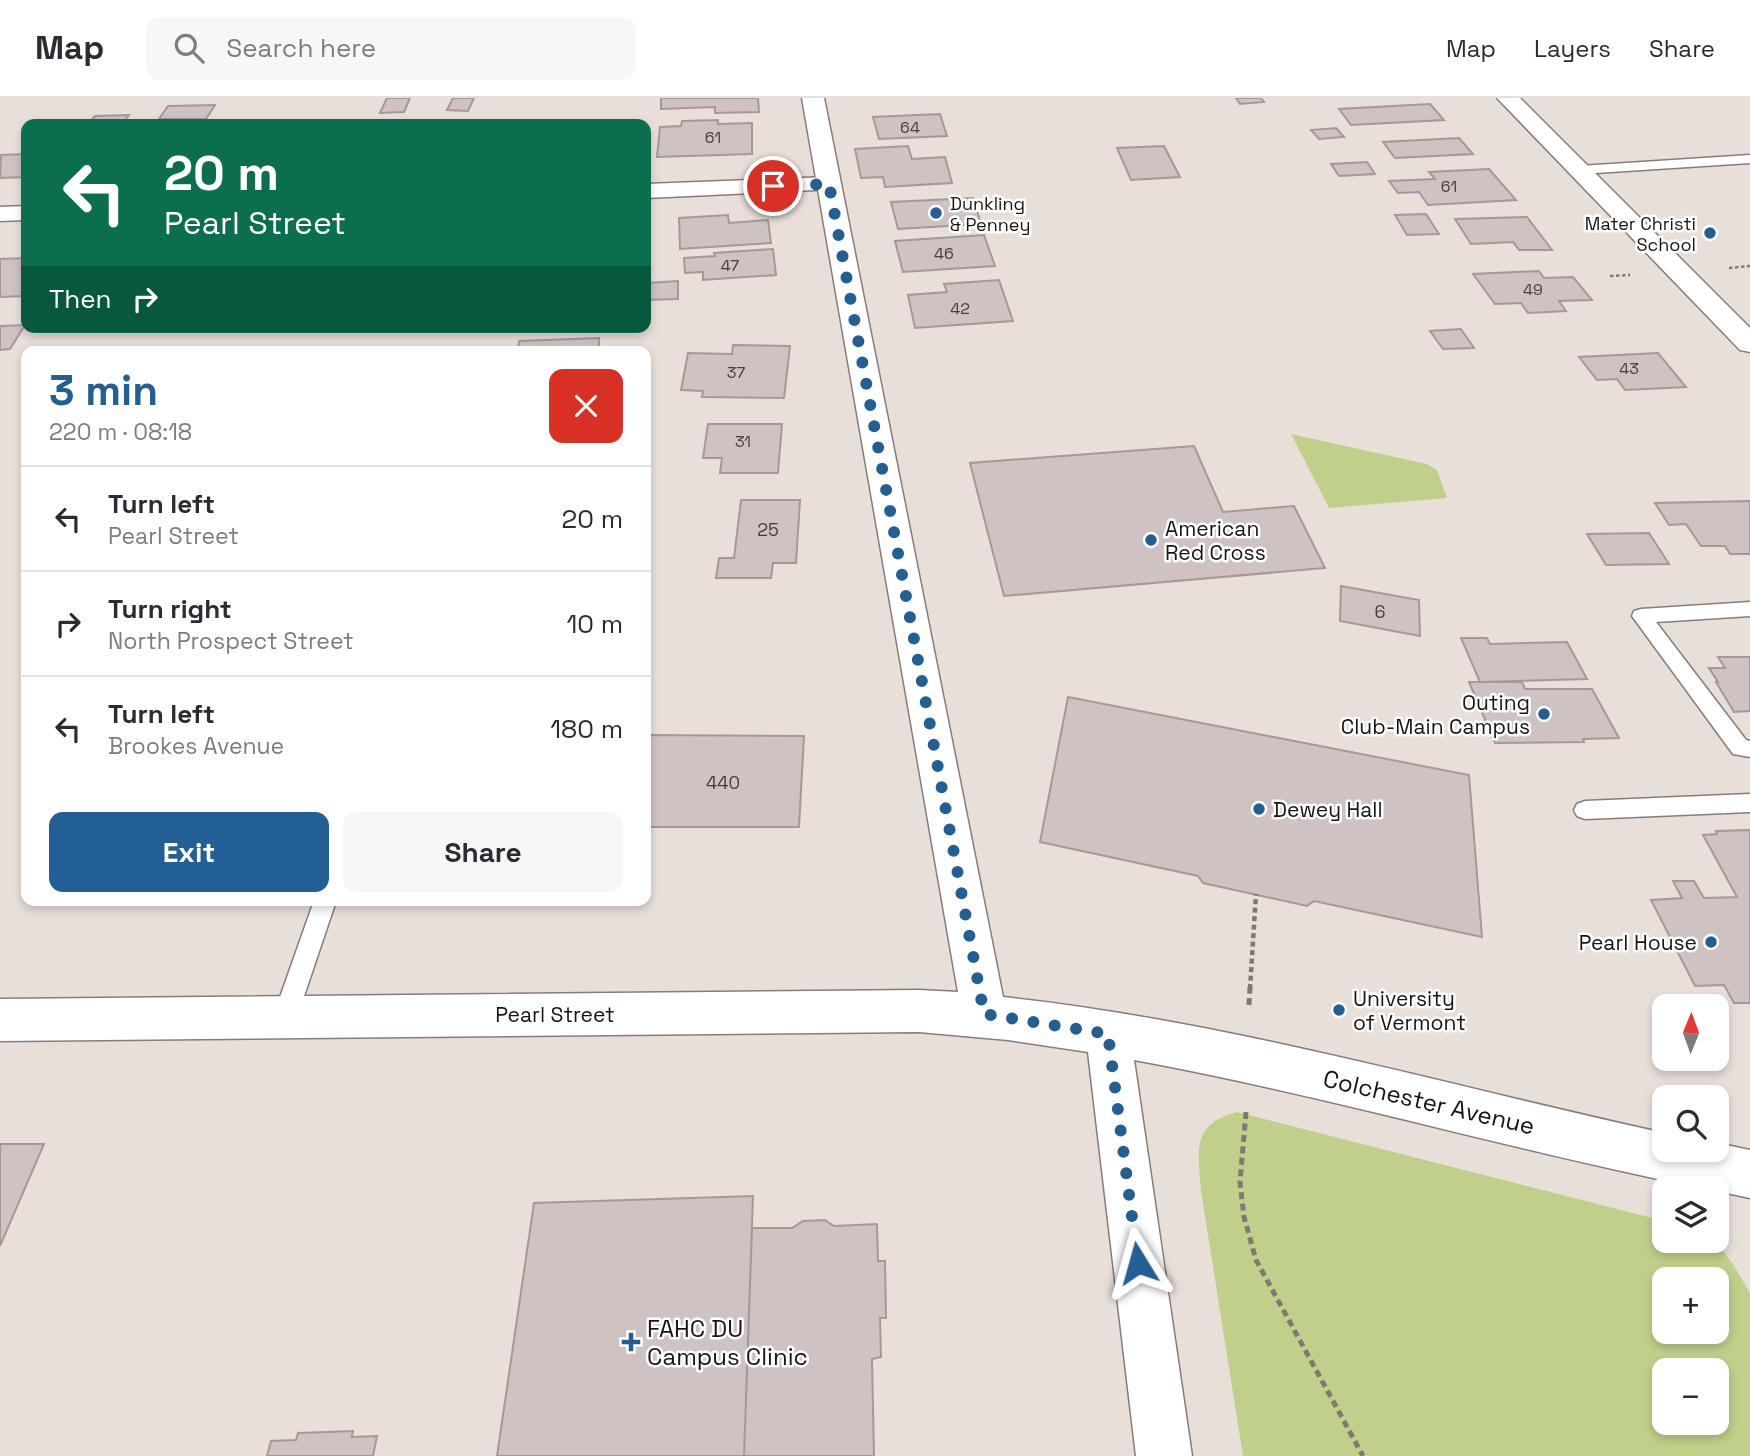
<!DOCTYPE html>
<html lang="en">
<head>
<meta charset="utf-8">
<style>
  :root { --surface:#fff; --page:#f7f7f7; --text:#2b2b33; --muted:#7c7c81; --line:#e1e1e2; --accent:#215f95 }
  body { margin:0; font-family:"Space Grotesk",sans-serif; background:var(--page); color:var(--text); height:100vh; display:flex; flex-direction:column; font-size:26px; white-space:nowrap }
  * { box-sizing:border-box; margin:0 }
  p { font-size:23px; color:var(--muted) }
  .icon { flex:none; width:38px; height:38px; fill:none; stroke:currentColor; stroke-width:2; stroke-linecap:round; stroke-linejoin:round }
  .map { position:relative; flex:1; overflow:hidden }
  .drawer { position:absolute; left:21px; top:248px; width:630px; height:560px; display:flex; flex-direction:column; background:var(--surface); border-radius:14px; box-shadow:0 4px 10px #0003 }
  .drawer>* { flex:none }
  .top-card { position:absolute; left:21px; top:21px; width:630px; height:214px; border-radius:14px; box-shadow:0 4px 10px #0003; background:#0b6e4f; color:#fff; overflow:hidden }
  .needle { width:46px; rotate:1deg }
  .controls { position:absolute; left:1652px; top:896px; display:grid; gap:14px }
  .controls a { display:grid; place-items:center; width:77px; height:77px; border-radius:14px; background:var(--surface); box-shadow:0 4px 10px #0003; font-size:35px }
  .pin { position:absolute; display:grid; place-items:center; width:60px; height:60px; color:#fff; margin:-30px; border:4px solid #fff; border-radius:50%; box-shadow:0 2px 7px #0007 }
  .me { position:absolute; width:77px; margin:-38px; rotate:352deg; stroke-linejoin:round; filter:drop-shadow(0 0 5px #0008) }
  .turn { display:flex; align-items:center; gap:24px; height:147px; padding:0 28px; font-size:32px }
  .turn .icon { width:91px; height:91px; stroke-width:2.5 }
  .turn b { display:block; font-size:49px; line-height:60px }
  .then { display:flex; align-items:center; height:66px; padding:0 28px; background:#0003; gap:14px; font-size:26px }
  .round { display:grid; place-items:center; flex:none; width:74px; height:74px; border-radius:14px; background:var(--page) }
  .overview { display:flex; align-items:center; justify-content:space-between; height:119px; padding:0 28px }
  h1 { font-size:42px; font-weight:700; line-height:52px; color:var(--accent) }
  .button { display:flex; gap:14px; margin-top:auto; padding:14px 28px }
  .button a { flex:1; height:80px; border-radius:14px; background:var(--accent); color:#fff; font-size:28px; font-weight:700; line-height:80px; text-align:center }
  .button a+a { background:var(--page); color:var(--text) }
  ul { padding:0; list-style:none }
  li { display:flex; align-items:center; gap:21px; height:105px; padding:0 28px; border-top:2px solid var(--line) }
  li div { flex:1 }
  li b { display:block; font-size:26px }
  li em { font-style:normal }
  header { display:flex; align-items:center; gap:42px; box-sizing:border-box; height:98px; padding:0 35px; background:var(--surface); border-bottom:2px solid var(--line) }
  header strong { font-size:33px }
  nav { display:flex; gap:38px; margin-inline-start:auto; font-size:24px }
  .search { width:490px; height:63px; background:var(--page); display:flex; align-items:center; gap:18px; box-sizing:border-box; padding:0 24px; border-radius:14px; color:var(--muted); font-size:26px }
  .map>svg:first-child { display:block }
</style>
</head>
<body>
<header>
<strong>Map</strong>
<div class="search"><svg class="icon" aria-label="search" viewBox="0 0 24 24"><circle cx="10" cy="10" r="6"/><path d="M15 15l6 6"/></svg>Search here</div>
<nav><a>Map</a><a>Layers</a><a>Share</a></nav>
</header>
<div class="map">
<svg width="1750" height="1358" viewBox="0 0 1750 1358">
  <rect width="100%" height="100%" fill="#e9dfd9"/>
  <path fill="#c0d08a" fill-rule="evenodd" d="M 1291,336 L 1427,366 L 1437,372 L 1447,400 L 1329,410 Z
    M 1237,1014 L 1664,1123 L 1664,1143 C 1678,1143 1696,1140 1709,1143 C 1724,1146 1743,1183 1750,1196 L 1750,1358 L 1243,1358 L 1201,1093 C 1198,1053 1191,1026 1237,1014 ZM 1664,1181 L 1717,1181 L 1717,1234 L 1664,1234 ZM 1664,1272 L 1717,1272 L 1717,1325 L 1664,1325 Z"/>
  <path fill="#cec2c2" stroke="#a49998" stroke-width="2" d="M 387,0 L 410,0 L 404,14 L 380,15 Z
    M 453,0 L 474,0 L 468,13 L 447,12 Z
    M 661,0 L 758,0 L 759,14 L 715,15 L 715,9 L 661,11 Z
    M 1236,0 L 1261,0 L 1264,4 L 1240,6 Z
    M 1430,6 L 1444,22 L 1351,27 L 1339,11 Z
    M 215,7 L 206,21 L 159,21 L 168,8 Z
    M 940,16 L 947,38 L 879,41 L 873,19 Z
    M 129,17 L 122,26 L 88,26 L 95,18 Z
    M 718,22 L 718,26 L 752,25 L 752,56 L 657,59 L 660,29 L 681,28 L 682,23 Z
    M 1336,30 L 1344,39 L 1319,41 L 1311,32 Z
    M 1459,40 L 1473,56 L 1395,60 L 1383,44 Z
    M 908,48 L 912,61 L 945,59 L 952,85 L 885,89 L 883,79 L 861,80 L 855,51 Z
    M 1164,48 L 1180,79 L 1131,82 L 1117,50 Z
    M 26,56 L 26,79 L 0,80 L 1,57 Z
    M 1367,64 L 1375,76 L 1339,78 L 1331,66 Z
    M 1489,71 L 1516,102 L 1428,107 L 1419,94 L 1398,95 L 1389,83 L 1435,81 L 1429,74 Z
    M 973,100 L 981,126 L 898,131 L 891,104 Z
    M 1426,116 L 1439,136 L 1407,137 L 1395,117 Z
    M 728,117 L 729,125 L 768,122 L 771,145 L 680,151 L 679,120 Z
    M 1527,119 L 1552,152 L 1519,152 L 1513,144 L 1471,146 L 1455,121 Z
    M 984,137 L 995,168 L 903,174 L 895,143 Z
    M 773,151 L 776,177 L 703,182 L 703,174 L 685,175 L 684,160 L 715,158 L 714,155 Z
    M 26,160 L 26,195 L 24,198 L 0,199 L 0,161 Z
    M 1539,173 L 1544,180 L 1573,179 L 1592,202 L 1559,203 L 1566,213 L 1528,215 L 1521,205 L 1495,206 L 1473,176 Z
    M 999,182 L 1013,223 L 915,230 L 908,197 L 947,194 L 944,186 Z
    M 678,183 L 678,201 L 646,202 L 646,185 Z
    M 25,227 L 10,251 L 0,252 L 0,228 Z
    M 1461,231 L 1474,250 L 1443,251 L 1430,233 Z
    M 599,240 L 599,254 L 518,254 L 519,243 Z
    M 733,247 L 790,248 L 784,300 L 702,299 L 703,293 L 681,292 L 688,255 L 732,256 Z
    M 1658,255 L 1686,289 L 1625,292 L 1617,281 L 1597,282 L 1579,259 Z
    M 708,326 L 782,326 L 778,375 L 720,375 L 722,360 L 703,360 Z
    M 1194,348 L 1223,414 L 1294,408 L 1325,470 L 1004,498 L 970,365 Z
    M 741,402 L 800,402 L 796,465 L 773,465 L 771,480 L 716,480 L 719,460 L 734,460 Z
    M 1750,403 L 1750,456 L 1730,456 L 1725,448 L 1701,448 L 1686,426 L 1669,427 L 1655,405 Z
    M 1649,435 L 1669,466 L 1606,467 L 1587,436 Z
    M 1341,488 L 1419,502 L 1420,538 L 1340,523 Z
    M 1461,540 L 1487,540 L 1490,546 L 1567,544 L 1587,581 L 1480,584 Z
    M 1718,559 L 1750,559 L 1750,613 L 1734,614 L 1716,584 L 1718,584 L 1709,570 L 1725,570 Z
    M 1469,584 L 1522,584 L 1525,591 L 1592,591 L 1619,640 L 1583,641 L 1584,644 L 1495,645 Z
    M 1068,599 L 1469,677 L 1482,839 L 1314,803 L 1307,808 L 1203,785 L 1198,778 L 1040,744 Z
    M 646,637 L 804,638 L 799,729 L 646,729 Z
    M 1750,732 L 1750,905 L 1734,905 L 1724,887 L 1695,888 L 1651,802 L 1682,800 L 1673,783 L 1694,783 L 1704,800 L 1737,799 L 1703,737 L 1717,736 L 1716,733 Z
    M 0,1046 L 44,1046 L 0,1148 Z
    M 753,1098 L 744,1358 L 497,1358 L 534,1105 Z
    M 825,1122 L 834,1128 L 877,1126 L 878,1163 L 885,1163 L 886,1220 L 880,1220 L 881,1259 L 872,1261 L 874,1358 L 744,1358 L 752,1130 L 792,1130 L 803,1123 Z
    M 353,1333 L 352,1339 L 377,1338 L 373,1358 L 267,1358 L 271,1343 L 296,1342 L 298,1335 Z"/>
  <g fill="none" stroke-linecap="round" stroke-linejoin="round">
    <defs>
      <path id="lane" d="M 1750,57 L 1750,65 L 1580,76 L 1574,72 L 1580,68 Z
        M 1750,504 L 1750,518 L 1656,524 L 1746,642 L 1750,643 L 1750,659 L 1733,656 L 1632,518 L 1634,513 L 1641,511 Z
        M 1750,696 L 1750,714 L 1585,721 L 1577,718 L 1574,712 L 1577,706 L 1585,703 Z
        M 314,803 L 336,803 L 297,919 L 294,927 L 285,931 L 276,927 L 273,919 Z"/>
      <path id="street" d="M 1497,0 L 1520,0 L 1750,230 L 1750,254 L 1740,252 Z
        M 829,79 L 837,81 L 841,86 L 837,91 L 646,100 L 646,86 Z
        M 26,108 L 26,122 L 0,123 L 0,109 Z"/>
      <path id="secondary" d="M 802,0 L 824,0 L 1003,899 C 1227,923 1445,987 1664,1035 L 1664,1052 L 1717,1052 L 1717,1045 L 1750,1052 L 1750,1100 L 1717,1093 L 1717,1090 L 1701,1090 C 1511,1052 1325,997 1134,962 L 1192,1358 L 1136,1358 L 1088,954 L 1008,942 L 919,934 L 0,943 L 0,901 L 919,892 L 958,894 Z"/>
    </defs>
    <use href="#lane" stroke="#867d78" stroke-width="3"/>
    <use href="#street" stroke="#867d78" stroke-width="3"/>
    <use href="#secondary" stroke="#867d78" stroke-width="3"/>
    <path stroke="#7f7975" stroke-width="2.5" stroke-dasharray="3.5 2.5" stroke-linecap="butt" d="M 1729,170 L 1750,168
      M 1610,178 L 1630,177"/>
    <path stroke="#7f7975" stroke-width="4.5" stroke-dasharray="5 3.5" stroke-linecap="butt" d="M 1250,891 L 1256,796"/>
    <path stroke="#7f7975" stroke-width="5" stroke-dasharray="7 4.5" stroke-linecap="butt" d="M 1249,907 L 1250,889
      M 1246,1014 L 1240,1084 L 1244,1119 L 1256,1162 L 1363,1358"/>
    <use href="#lane" fill="#fff" fill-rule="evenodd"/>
    <use href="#street" fill="#fff" fill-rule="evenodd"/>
    <use href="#secondary" fill="#fff" fill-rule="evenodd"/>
  </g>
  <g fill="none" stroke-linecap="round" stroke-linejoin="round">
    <path stroke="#215f95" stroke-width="12" stroke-dasharray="0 21.6" d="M 773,88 L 829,86 L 984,916 L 1108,936 L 1138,1165"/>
  </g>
  <g fill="#215f95" stroke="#fff" stroke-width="2.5">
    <circle cx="936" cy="115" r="7"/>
    <circle cx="1710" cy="135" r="7"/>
    <circle cx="1151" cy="442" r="7"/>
    <circle cx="1544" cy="616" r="7"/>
    <circle cx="1259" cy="711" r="7"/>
    <circle cx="1711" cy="844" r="7"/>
    <circle cx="1339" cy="912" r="7"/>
    <path d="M627.5 1233.5h7v7h7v7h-7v7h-7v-7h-7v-7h7z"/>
  </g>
  <g text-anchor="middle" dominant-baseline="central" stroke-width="5" stroke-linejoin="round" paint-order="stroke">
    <g font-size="16" fill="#45403e">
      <text x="910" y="29">64</text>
      <text x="713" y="39">61</text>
      <text x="1449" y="88">61</text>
      <text x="944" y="155">46</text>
      <text x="730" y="167">47</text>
      <text x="1533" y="191">49</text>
      <text x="960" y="210">42</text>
      <text x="1629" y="270">43</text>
      <text x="736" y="274">37</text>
      <text x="743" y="343">31</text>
    </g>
    <g font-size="18" fill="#171412" stroke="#fff" text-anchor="start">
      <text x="950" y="105">Dunkling<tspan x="950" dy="21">&amp; Penney</tspan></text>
      <text x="1696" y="125" text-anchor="end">Mater Christi<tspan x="1696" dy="21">School</tspan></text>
    </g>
    <g font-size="18" fill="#45403e">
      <text x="768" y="431">25</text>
      <text x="1380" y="513">6</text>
      <text x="723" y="684">440</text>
    </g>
    <g font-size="21" fill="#171412" stroke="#fff" text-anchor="start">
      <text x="1165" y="430">American<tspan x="1165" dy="24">Red Cross</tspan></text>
      <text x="1530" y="604" text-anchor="end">Outing<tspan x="1530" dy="24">Club-Main Campus</tspan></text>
      <text x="1273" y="711">Dewey Hall</text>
      <text x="1697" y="844" text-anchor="end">Pearl House</text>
      <text x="1353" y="900">University<tspan x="1353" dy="24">of Vermont</tspan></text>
    </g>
    <g font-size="21" fill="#171412" stroke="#fff">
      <text x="555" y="916">Pearl Street</text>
    </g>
    <g font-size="24" fill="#171412" stroke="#fff">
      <text transform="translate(1429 1004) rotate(13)">Colchester Avenue</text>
    </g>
    <g font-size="24" fill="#171412" stroke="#fff" text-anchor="start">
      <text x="647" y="1230">FAHC DU<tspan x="647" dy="28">Campus Clinic</tspan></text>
    </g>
  </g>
</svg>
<div class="controls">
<a><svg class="needle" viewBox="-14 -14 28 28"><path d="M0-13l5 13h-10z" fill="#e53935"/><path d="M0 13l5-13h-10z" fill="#7c7c81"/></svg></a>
<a><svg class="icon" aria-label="search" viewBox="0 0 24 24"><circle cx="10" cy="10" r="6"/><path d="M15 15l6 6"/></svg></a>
<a><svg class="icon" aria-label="layers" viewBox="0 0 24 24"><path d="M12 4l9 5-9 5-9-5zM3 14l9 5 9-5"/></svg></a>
<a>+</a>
<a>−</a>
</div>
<div class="pin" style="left:773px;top:88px;background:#d93025"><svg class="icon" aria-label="arrive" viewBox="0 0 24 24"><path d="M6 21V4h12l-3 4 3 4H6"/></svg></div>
<svg class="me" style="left:1138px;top:1165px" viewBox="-20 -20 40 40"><path d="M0-17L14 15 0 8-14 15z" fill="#215f95" stroke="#fff" stroke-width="4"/></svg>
<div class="top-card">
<div class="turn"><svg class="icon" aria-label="left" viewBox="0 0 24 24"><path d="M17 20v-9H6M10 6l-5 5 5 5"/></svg><div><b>20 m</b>Pearl Street</div></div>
<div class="then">Then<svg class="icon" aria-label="right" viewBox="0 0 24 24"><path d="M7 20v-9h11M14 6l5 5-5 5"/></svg></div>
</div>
<section class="drawer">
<div class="overview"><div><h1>3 min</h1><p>220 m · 08:18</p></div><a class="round" style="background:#d93025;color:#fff"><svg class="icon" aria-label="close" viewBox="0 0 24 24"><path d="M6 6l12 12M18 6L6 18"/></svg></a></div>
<ul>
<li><svg class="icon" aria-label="left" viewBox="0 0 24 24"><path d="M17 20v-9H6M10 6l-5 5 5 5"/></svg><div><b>Turn left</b><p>Pearl Street</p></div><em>20 m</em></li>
<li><svg class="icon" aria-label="right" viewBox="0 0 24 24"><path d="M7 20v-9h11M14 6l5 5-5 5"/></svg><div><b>Turn right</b><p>North Prospect Street</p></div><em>10 m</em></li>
<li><svg class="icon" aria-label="left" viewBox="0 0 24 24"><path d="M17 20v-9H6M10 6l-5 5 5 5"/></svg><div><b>Turn left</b><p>Brookes Avenue</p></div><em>180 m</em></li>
</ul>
<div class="button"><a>Exit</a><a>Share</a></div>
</section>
</div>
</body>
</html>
